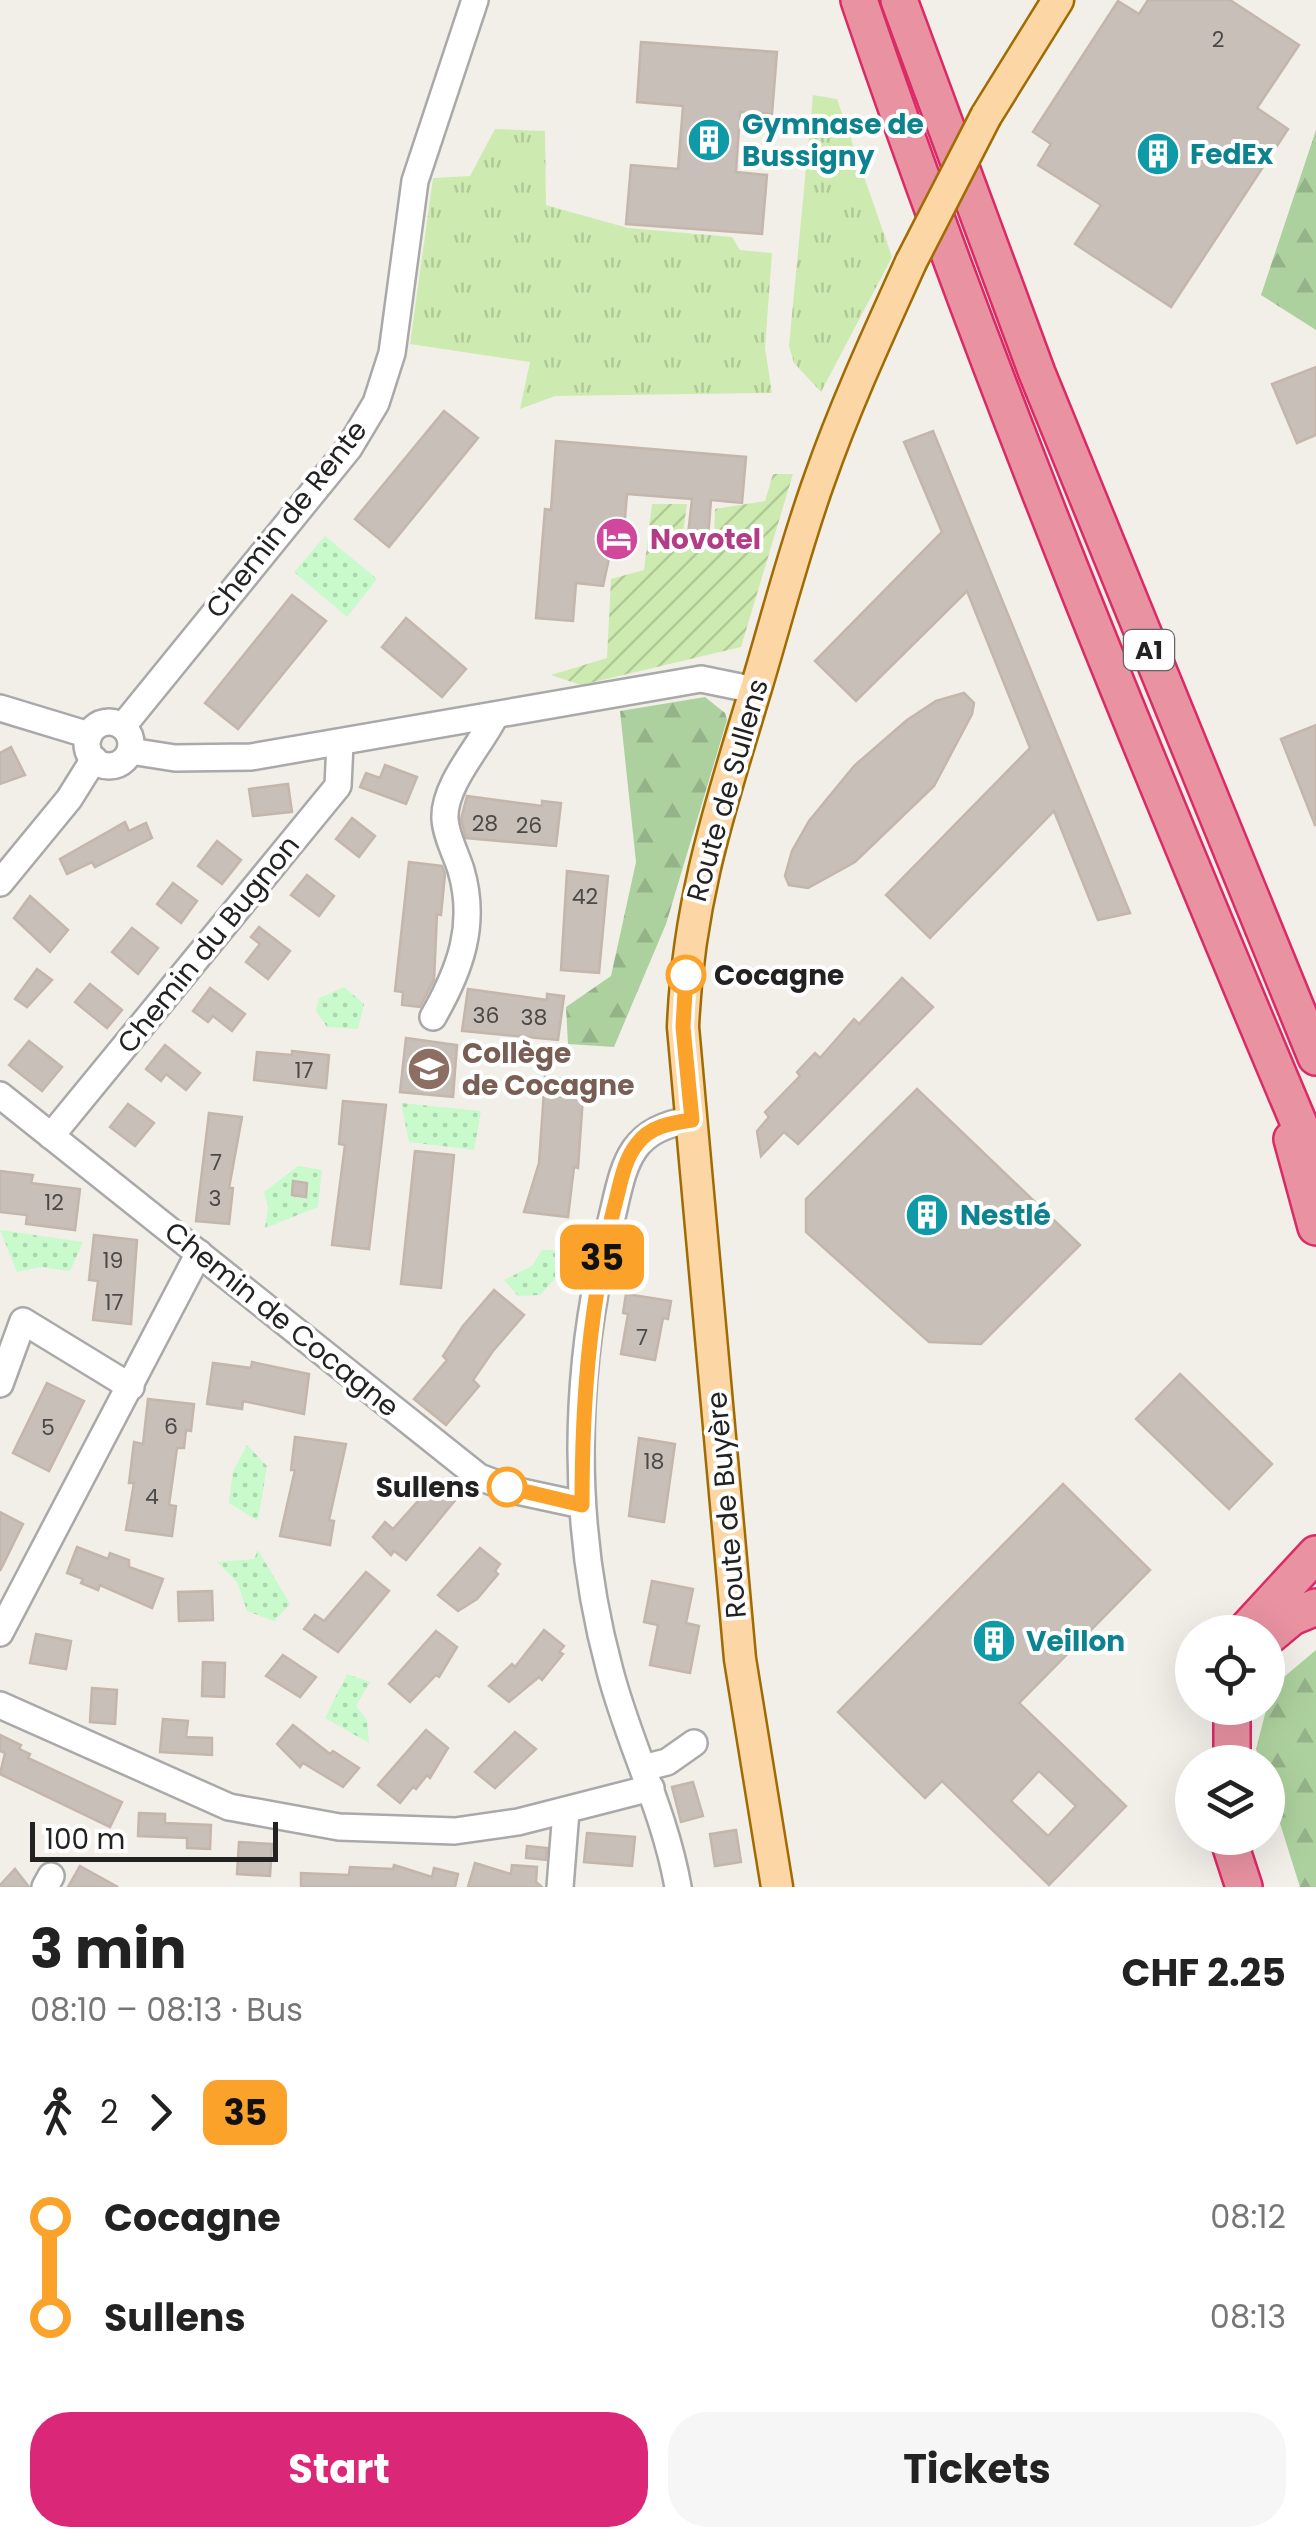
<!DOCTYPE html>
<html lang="en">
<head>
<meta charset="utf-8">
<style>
	:root { --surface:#fff; --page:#f6f6f6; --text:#222; --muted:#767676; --accent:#db2777 }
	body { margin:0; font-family:Poppins,sans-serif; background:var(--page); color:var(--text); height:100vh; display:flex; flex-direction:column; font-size:38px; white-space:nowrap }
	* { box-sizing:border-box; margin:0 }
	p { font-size:32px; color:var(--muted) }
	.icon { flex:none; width:55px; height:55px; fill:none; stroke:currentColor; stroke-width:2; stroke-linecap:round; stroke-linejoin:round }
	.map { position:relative; height:1887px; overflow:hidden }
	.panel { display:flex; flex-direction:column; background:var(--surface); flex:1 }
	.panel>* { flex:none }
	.badge { padding:0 20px; border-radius:15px; font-size:35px; line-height:65px }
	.controls { position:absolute; left:1175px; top:1615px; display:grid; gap:20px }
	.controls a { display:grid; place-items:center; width:110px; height:110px; border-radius:50%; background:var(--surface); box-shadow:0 10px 40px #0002; font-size:50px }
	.scale { position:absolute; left:30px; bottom:25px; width:248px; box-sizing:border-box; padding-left:10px; border:5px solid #222; border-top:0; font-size:28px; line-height:35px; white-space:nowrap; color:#222; -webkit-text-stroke:8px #fff; paint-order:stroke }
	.map>.badge { position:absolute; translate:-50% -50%; box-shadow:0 0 0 5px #fff }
	.legs { display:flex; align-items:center; gap:15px; height:110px; padding:0 30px; font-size:32px }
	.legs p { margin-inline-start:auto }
	.head { display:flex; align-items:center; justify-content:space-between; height:170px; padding:0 30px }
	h1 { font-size:55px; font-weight:700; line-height:75px }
	.button { display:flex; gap:20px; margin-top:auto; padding:20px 30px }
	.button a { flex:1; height:115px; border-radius:40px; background:var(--accent); color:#fff; font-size:40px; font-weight:700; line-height:115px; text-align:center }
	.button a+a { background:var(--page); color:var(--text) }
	ul { padding:0 30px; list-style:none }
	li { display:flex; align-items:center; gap:35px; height:100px; font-size:38px }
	li i { display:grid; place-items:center; width:15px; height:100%; margin:0 12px; background:currentColor }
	li i::after { content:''; width:25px; height:25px; margin:-12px; border:8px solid; border-radius:50%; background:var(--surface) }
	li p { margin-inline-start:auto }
	li:first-child i { background:linear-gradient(#0000 50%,currentColor 0) }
	li:last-child i { background:linear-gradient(currentColor 50%,#0000 0) }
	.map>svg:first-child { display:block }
</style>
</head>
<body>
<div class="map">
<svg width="1316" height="1887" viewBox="0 0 1316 1887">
	<defs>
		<pattern id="grass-tufts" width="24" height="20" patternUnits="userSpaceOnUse" patternTransform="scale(2.5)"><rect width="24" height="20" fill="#cdebb0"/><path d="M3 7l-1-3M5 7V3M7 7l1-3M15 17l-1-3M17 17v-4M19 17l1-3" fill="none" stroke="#b0c997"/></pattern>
		<pattern id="forest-firs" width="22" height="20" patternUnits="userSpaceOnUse" patternTransform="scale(2.5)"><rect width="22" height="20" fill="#add19e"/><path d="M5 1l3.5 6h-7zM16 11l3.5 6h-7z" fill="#95b388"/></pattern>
		<pattern id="park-dots" width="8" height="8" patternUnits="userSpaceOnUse" patternTransform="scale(2.5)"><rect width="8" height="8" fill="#c8facc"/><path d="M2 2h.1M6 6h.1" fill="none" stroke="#acd6af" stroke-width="1.8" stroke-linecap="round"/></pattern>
		<pattern id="garden-furrows" width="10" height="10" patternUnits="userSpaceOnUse" patternTransform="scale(2.5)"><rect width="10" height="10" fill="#cdebb0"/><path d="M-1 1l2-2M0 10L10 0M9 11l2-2" fill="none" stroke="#b0c997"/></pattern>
	</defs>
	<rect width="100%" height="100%" fill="#f2efe9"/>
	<!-- grass -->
	<g fill="url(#grass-tufts)">
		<polygon points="813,95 837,99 892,257 821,392 794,363 789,346"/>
		<polygon points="495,129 545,131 546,205 628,228 732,237 740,250 772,253 765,348 772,393 555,396 520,409 530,362 410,344 433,178 470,176"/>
	</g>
	<!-- forest -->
	<g fill="url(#forest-firs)">
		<polygon points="1316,130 1316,330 1261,295"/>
		<polygon points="705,697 725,713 727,720 666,924 614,1047 568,1044 566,1007 611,976 636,862 620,711"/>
		<polygon points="1316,1650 1316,1887 1300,1887 1268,1785 1268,1762 1260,1762 1256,1749 1272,1687"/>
	</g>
	<!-- park -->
	<g fill="url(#park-dots)">
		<polygon points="325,536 377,579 347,617 294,572"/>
		<polygon points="344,987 364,1004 358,1029 327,1027 316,1011 319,998"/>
		<polygon points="401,1103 481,1111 474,1150 409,1142"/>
		<polygon points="298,1166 322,1170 318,1207 265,1228 268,1207 264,1192"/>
		<polygon points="0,1230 83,1242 70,1271 40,1267 17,1272"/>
		<polygon points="542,1250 556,1250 554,1266 561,1272 540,1295 518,1296 504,1280 532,1266"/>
		<polygon points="247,1445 267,1466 258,1521 229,1503 233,1471"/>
		<polygon points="258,1550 290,1604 274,1621 247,1611 237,1582 217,1562 254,1559"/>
		<polygon points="347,1674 370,1682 356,1706 367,1720 369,1743 325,1718"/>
	</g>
	<!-- garden -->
	<polygon fill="url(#garden-furrows)" points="773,474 793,474 741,647 581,685 551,675 607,658 611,579 644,570 652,504 687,504 682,539 714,541 715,509 765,501"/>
	<!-- building -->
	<g fill="#c7bfb8" stroke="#c4b6ab" stroke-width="2.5" fill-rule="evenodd">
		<polygon points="1148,0 1230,0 1299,45 1257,108 1288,129 1171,307 1075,244 1101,205 1038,165 1051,144 1033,132 1118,1 1139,14"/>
		<polygon points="641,42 777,52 772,114 740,112 736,172 767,175 762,234 626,224 631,165 678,169 683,106 637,102"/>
		<polygon points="1316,367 1316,435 1297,443 1272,384"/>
		<polygon points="444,411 478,438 389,547 355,519"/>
		<polygon points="933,431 1130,913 1098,920 1054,811 930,938 886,895 1030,748 967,591 856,701 815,661 942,532 904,442"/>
		<polygon points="556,441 746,457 742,503 711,500 708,537 688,535 692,499 627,494 622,554 610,554 603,586 576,583 573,621 536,618 545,509 551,510"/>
		<polygon points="292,595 326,621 238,729 205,703"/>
		<polygon points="406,618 466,669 442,697 382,647"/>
		<polygon points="964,693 974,703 972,714 934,786 855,862 808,888 789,885 785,876 792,851 809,821 854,766 907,720 936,701"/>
		<polygon points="1316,725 1316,825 1315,825 1281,739"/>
		<polygon points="11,747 25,775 0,784 0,753"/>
		<polygon points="385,765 417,777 406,804 360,787 366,773 380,778"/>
		<polygon points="288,784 292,812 253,816 249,789"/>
		<polygon points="467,796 542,806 542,801 561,803 556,846 466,838 461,819"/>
		<polygon points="352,818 375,836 359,857 336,839"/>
		<polygon points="125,822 129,831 146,823 152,838 95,867 92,862 67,874 60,859"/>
		<polygon points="217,841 241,860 222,884 198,866"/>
		<polygon points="409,862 442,866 445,874 441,915 437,914 434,980 420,1007 402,1005 403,992 395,991"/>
		<polygon points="567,871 608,876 599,973 561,970"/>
		<polygon points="307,875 334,896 319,916 291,895"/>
		<polygon points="173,883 197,901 181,923 157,904"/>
		<polygon points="30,896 68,930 50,952 14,918"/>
		<polygon points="259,927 290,951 268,979 246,962 260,944 251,937"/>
		<polygon points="132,928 158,948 138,974 112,952"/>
		<polygon points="37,969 52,980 27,1007 15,999"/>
		<polygon points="902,978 933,1007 798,1144 784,1132 761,1156 757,1131 769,1117 765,1112 800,1076 797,1072 815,1053 820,1058 854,1019 859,1024"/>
		<polygon points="90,984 122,1010 107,1028 75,1002"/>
		<polygon points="210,988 245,1014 232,1031 213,1016 208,1022 193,1011"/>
		<polygon points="468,989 547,1000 547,994 564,996 558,1040 462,1031"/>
		<polygon points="406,1038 457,1045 453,1097 400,1092"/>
		<polygon points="29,1041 62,1067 42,1091 9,1065"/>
		<polygon points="165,1045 200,1073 186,1090 166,1074 161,1081 146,1069"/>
		<polygon points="292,1051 329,1055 326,1088 254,1080 257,1052 292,1055"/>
		<polygon points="545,1077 584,1082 578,1168 574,1167 568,1217 524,1212 539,1163"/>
		<polygon points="917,1089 1080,1245 981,1344 929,1342 806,1232 806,1199"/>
		<polygon points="343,1101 386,1105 369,1249 332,1245 345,1145 339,1144"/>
		<polygon points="128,1104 154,1123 135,1146 110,1127"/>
		<polygon points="209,1113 242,1117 229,1188 233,1188 229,1224 196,1221"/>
		<polygon points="415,1151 454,1155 441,1288 401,1284"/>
		<polygon points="0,1171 33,1175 31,1183 80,1189 75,1230 26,1224 27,1215 0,1212"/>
		<polygon points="293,1181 307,1183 306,1197 292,1195"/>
		<polygon points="94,1235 137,1240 131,1324 93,1320 98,1281 89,1280"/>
		<polygon points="494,1290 524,1315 493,1351 473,1380 479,1386 446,1425 414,1399 447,1360 443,1356 463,1326"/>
		<polygon points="626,1294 671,1301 668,1319 663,1318 655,1360 621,1354 628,1314 623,1313"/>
		<polygon points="252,1362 309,1374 304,1414 243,1401 242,1409 207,1404 213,1363 251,1368"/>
		<polygon points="1180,1374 1272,1464 1229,1509 1136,1419"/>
		<polygon points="47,1383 84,1401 49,1471 13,1453"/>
		<polygon points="148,1399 194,1404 191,1431 186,1430 184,1448 177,1448 169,1505 176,1506 172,1536 126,1530 134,1483 129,1483 134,1442 143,1444"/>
		<polygon points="295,1437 346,1444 329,1520 334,1521 330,1545 280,1536 295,1470 291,1470"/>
		<polygon points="639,1438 675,1444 664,1522 629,1516"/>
		<polygon points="436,1481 457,1498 406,1560 394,1551 391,1555 373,1537 385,1522 393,1529"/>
		<path d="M1063,1484L1150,1570L1019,1703L1126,1806L1049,1885L942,1781L925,1798L838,1712ZM1039,1771L1076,1806L1048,1836L1011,1801Z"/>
		<polygon points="0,1512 23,1524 0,1571"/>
		<polygon points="77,1547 108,1559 110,1553 129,1560 129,1567 163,1579 152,1608 100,1585 98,1590 81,1583 83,1579 67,1573"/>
		<polygon points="480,1548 500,1564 495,1571 498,1574 477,1599 458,1611 438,1595"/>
		<polygon points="366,1572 389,1591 338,1652 304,1629 315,1615 324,1621"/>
		<polygon points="652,1581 693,1589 686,1623 699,1626 690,1673 650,1665 658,1625 644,1622"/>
		<polygon points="212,1591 213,1620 179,1621 178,1592"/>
		<polygon points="544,1630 564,1646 559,1652 563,1654 542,1680 539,1677 509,1702 489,1686 512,1664 515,1667"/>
		<polygon points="436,1631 457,1647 439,1677 436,1675 410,1702 389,1684"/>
		<polygon points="36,1634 71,1641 66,1669 30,1663"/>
		<polygon points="283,1655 316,1677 300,1697 266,1676"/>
		<polygon points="203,1662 225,1663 224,1697 202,1696"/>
		<polygon points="92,1688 117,1690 115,1724 90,1722"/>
		<polygon points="163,1719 188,1721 186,1737 212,1738 212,1755 160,1752"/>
		<polygon points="293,1725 330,1754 333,1751 359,1768 343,1787 303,1763 300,1767 277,1744"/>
		<polygon points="426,1730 448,1748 430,1778 427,1775 416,1789 413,1787 400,1803 378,1785"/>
		<polygon points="515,1732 536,1749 495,1788 475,1772"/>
		<polygon points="0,1735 21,1745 19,1749 30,1754 28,1758 122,1802 110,1827 0,1774 5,1753 0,1751"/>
		<polygon points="693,1782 703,1816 681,1822 672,1787"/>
		<polygon points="139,1813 165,1814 165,1823 211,1825 210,1849 187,1848 187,1838 138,1836"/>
		<polygon points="736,1830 741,1862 715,1866 710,1834"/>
		<polygon points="587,1833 635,1837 632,1866 584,1862"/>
		<polygon points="239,1842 272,1844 270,1876 237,1874"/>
		<polygon points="527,1846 547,1848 546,1860 526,1858"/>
		<polygon points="475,1863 511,1874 512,1865 537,1867 536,1882 542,1887 468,1887"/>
		<polygon points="394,1865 432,1877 434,1868 458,1874 455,1887 301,1887 301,1873 349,1875 350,1867 393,1869"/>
		<polygon points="80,1866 118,1887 68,1887"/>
		<polygon points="15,1869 29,1887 0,1887 0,1885"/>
	</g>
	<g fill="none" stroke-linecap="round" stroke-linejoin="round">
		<!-- minor casing -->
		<g stroke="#a9a9a9" stroke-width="30">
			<g id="minor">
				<polyline points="0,708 89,735"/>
				<circle cx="109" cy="744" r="22"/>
				<polyline points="123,726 349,448 376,403 392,353 415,181 475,0"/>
				<polyline points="130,751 175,758 251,757 701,679 755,690"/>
				<polyline points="0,883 69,799 94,759"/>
				<path d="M433,1017C460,970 477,925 461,870C456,854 446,836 445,819C443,785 481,745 495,716"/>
				<polyline points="0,1095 479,1477 517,1491 582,1505"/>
				<polyline points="51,1136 338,786 340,744"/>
				<polyline points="0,1384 23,1321 131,1387"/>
				<polyline points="0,1633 199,1253"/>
				<polyline points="0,1705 229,1807 339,1827 455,1831 518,1822 651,1788"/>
				<polyline points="643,1768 667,1762 694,1743"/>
				<polyline points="45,1887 51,1876"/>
				<polyline points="560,1887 566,1811"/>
				<path d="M678,1887C665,1812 629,1744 610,1671C571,1528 572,1372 609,1229C624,1172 623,1129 691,1120"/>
			</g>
		</g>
		<!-- major casing -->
		<g stroke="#a06b00" stroke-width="35">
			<g id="major">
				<polyline points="986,116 1058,0"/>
				<path d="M777,1887L740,1659L683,1027C688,902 720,807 756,688C777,618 795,547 820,478C846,404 879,333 911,262"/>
			</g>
		</g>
		<!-- highway casing -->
		<g stroke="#dc2a67" stroke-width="40">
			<g id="highway">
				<path d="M859,0C993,394 1154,780 1316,1164"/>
				<polyline points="899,0 1037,373 1316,1057"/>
				<polyline points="1292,1139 1316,1227"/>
				<polyline points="1244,1632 1316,1554"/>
				<polyline points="1268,1637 1292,1617 1316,1607"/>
				<polyline points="1232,1708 1232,1762"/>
				<polyline points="1228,1838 1244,1887"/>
			</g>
		</g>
		<!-- minor -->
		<use href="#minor" stroke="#fff" stroke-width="25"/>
		<!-- major -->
		<use href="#major" stroke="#fcd6a4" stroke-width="30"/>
		<!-- highway -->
		<use href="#highway" stroke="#e892a2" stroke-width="35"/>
		<!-- major-bridge casing -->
		<g stroke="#a06b00" stroke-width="35" stroke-linecap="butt">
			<polyline id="major-bridge" points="911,262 986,116"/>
		</g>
		<!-- major-bridge -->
		<use href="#major-bridge" stroke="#fcd6a4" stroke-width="30"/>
	</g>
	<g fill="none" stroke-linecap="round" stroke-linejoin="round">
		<!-- line-1 casing -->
		<g stroke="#fff" stroke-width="22">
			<path id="line-1" d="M507,1487L582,1505C582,1404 589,1306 614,1208C620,1187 623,1161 637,1144C650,1126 671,1123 692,1120L683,1027L686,975"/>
		</g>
		<!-- line-1 -->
		<use href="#line-1" stroke="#faa22a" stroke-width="15"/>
	</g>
	<!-- icons -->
	<defs>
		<g id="building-disc" transform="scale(2.25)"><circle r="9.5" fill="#0f9aa8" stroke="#fff"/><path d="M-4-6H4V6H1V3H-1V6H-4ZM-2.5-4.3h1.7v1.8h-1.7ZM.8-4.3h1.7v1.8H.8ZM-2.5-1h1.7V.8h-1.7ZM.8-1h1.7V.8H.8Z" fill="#fff"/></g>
		<g id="hotel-disc" transform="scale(2.25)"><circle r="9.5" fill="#d1479c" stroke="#fff"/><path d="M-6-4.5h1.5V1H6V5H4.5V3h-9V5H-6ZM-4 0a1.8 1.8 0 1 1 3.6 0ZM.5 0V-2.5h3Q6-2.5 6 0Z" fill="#fff"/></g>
		<g id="school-disc" transform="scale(2.25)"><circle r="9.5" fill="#8d6e63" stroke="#fff"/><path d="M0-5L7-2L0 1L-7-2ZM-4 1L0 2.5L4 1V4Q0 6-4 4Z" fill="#fff"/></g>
	</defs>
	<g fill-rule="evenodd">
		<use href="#building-disc" x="709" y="140"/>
		<use href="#building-disc" x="1158" y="154"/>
		<use href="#hotel-disc" x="617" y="539"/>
		<use href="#school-disc" x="429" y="1069"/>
		<use href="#building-disc" x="927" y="1215"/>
		<use href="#building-disc" x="994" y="1641"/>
	</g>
	<!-- markers -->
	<g fill="#fff" stroke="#faa22a" stroke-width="5">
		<circle cx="686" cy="975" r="18"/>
		<circle cx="507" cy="1487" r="18"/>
	</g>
	<g text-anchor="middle" stroke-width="8" stroke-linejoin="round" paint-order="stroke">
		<!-- number labels -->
		<g font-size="22" fill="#4b4948">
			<text x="1218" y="47">2</text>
			<text x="485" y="831">28</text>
			<text x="529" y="833">26</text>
			<text x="585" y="904">42</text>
			<text x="486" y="1023">36</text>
			<text x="534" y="1025">38</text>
			<text x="304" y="1078">17</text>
			<text x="216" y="1170">7</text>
			<text x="215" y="1206">3</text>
			<text x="54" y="1210">12</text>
			<text x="113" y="1268">19</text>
			<text x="114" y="1310">17</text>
			<text x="642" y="1345">7</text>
			<text x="171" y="1434">6</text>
			<text x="48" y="1435">5</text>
			<text x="654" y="1469">18</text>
			<text x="152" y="1504">4</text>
		</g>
		<!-- shield labels -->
		<rect fill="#fff" stroke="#646464" stroke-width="2.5" x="1124" y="630" width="50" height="40" rx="8"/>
		<g font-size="25" font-weight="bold" fill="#222">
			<text x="1149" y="659">A1</text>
		</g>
		<!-- culture labels -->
		<g font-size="28" font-weight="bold" fill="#0d838f" stroke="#fff" text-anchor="start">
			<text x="742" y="134">Gymnase de<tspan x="742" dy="32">Bussigny</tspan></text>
			<text x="1190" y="164">FedEx</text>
			<text x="960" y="1225">Nestlé</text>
			<text x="1026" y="1651">Veillon</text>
		</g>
		<!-- street labels -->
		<g font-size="28" fill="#222" stroke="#fff">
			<text transform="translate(286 519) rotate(-52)" y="10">Chemin de Rente</text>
			<text transform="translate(727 790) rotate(-74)" y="10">Route de Sullens</text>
			<text transform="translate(208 944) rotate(-51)" y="10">Chemin du Bugnon</text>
			<text transform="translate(282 1319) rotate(39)" y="10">Chemin de Cocagne</text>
			<text transform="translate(726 1505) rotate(-95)" y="10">Route de Buyère</text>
		</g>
		<!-- hotel labels -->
		<g font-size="28" font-weight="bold" fill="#b23c85" stroke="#fff" text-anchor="start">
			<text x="650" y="549">Novotel</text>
		</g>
		<!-- stop labels -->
		<g font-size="28" font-weight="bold" fill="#222" stroke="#fff" text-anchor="start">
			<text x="714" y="985">Cocagne</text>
			<text x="480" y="1497" text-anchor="end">Sullens</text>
		</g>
		<!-- education labels -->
		<g font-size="28" font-weight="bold" fill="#785e54" stroke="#fff" text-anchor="start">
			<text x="462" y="1063">Collège<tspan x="462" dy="32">de Cocagne</tspan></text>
		</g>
	</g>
</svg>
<div class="controls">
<a><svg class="icon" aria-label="locate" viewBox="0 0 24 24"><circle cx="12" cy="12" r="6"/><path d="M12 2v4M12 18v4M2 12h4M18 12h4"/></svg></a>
<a><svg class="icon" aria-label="layers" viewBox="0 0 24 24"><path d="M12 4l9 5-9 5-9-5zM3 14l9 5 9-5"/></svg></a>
</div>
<div class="scale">100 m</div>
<b class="badge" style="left:602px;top:1257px;background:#faa22a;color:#111">35</b>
</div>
<section class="panel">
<div class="head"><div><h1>3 min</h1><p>08:10 – 08:13 · Bus</p></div><b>CHF 2.25</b></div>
<div class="legs"><svg class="icon" aria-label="walk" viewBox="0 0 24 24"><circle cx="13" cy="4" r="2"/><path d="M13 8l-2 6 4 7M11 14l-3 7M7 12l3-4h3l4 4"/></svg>2<svg class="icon" aria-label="forward" viewBox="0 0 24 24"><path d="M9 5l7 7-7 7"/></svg><b class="badge" style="background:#faa22a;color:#111">35</b></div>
<ul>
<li><i style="color:#faa22a"></i><b>Cocagne</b><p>08:12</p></li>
<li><i style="color:#faa22a"></i><b>Sullens</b><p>08:13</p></li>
</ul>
<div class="button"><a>Start</a><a>Tickets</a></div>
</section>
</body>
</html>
